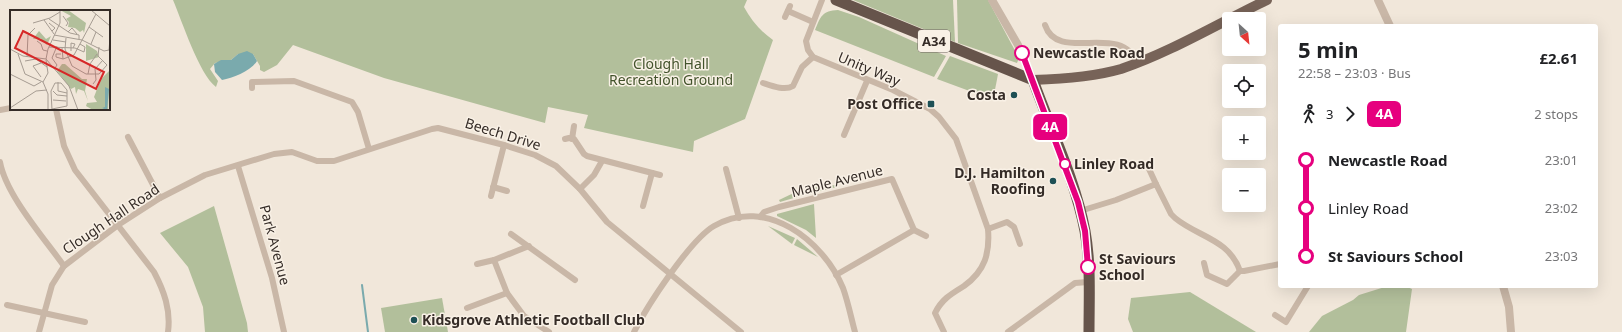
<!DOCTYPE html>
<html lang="en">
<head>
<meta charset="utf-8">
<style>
	:root { --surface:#fff; --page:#f6f6f6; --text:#202124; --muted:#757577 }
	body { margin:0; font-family:"Noto Sans",sans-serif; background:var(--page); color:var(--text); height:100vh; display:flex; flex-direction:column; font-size:15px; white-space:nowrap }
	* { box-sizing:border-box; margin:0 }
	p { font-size:13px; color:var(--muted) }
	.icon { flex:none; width:22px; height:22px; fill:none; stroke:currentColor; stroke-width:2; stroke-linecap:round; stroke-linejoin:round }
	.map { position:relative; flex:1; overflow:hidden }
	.sheet { position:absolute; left:1278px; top:24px; width:320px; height:264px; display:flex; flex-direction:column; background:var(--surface); border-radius:4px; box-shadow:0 4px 16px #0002 }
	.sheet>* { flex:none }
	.badge { padding:0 8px; border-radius:6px; font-size:14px; line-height:26px }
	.needle { width:26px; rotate:153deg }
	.buttons { position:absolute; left:1222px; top:12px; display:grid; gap:8px }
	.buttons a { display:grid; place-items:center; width:44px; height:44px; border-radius:4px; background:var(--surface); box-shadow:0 4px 16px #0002; font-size:20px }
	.map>.badge { position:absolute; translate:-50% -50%; box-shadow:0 0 0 2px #fff }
	.legs { display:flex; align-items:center; gap:6px; height:44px; padding:0 20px; font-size:13px }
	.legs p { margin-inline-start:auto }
	.headline { display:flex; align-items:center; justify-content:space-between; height:68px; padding:0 20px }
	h1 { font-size:22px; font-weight:700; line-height:30px }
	ul { padding:0 20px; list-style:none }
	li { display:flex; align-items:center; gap:14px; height:48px; font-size:15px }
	li i { display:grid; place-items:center; width:6px; height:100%; margin:0 5px; background:currentColor }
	li i::after { content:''; width:10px; height:10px; margin:-5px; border:3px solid; border-radius:50%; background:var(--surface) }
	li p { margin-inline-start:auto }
	li:first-child i { background:linear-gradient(#0000 50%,currentColor 0) }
	li:last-child i { background:linear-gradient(currentColor 50%,#0000 0) }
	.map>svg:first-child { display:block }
</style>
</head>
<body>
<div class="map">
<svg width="1622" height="332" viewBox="0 0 1622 332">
	<rect width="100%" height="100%" fill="#f1e7da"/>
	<!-- green -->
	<g fill="#b2bf9b">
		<path d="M173,0H747L744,7C751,20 760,31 773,40L745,119L694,141L693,152L584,128L588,115L548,107L545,123L384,78L293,45L277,65L264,72L260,70V66L253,54H238L231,60L215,63L210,69L218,81L216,87C199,74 182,21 173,0Z"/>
		<polygon points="853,0 953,0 955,42"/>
		<polygon points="957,0 988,0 1019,58 1017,63 958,43"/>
		<path d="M838,10L859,17L946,56L934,77L815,30C821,16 822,11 838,10Z"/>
		<polygon points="950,56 998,74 994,95 983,96 937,79"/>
		<polygon points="836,185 837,187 808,194 806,188"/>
		<polygon points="802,189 804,195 780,202 779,200"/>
		<polygon points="814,204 816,238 806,230 777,216 777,214"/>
		<polygon points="214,206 247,323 248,332 205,332 203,307 188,267 160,233"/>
		<polygon points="768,226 795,238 792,244"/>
		<polygon points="797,239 818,257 794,245"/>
		<polygon points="1388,286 1405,286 1412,289 1406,332 1309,332 1322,316 1353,300 1359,295"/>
		<polygon points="1190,292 1256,332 1133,332 1128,319 1131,298"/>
		<polygon points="442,298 448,332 385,332 381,308"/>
	</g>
	<!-- water -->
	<path fill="#7aaaad" d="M247,51L253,54L257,61C251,71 233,78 222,80L215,72L214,64L221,60H231L238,54Z"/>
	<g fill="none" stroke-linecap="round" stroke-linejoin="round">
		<!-- stream -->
		<polyline stroke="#7aaaad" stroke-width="2" points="362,285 368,332"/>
		<!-- minor -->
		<g stroke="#c9b7a7" stroke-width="6">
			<path d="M822,0L806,41L808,50L813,57L893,90L930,109L939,117L956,139L988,229C990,253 985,271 964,286C951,294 942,299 935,313L944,332"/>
			<polyline points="788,11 813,22"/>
			<polyline points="785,17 790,6"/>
			<path d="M1045,25C1058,64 1121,21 1137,63"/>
			<path d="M763,83C772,86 785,91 793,86L802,67L813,57"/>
			<polyline points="252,88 252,82 294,81 352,102 358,112 369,149"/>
			<path d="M56,109L64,146L75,170L154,272C164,291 171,310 168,332"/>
			<polyline points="0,110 11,108"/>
			<polyline points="844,135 867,81"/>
			<polyline points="128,137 160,198"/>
			<polyline points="565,139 569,138 574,139 584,154 587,156 660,175"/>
			<polyline points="572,139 574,126"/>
			<path d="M0,162C6,195 44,238 64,266"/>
			<polyline points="238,166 272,278 284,332"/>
			<polyline points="726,169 739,218"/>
			<polyline points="1149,169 1156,184"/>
			<polyline points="493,187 507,191"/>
			<polyline points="580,189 594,175 602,161"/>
			<polyline points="491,196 504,145"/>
			<polyline points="643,206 652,173"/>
			<path d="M1080,211L1116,200L1156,184L1171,214L1175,218C1198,237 1229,239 1240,271H1244L1280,264"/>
			<polyline points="760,217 764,212 779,207 892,179 914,230 836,275"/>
			<polyline points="988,229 1007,222 1014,227 1020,244"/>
			<polyline points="914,230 926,236"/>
			<polyline points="511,234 575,280"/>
			<polyline points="494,260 507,293 524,316 549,332"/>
			<polyline points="1204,263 1207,275 1227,284 1240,271"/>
			<polyline points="477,264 494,260 529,246"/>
			<polyline points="7,305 85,322"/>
			<polyline points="467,308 507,293"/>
			<polyline points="1275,315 1286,322 1308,286"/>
			<polyline points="39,332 52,285 64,266 118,225 160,198 205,175 274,154 292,152 317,161 334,161 432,129 438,128 504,145 535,155 556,166 580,189 607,222 741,332"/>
			<path d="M634,332C647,306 690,240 714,226C766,196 823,240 843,288C848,302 851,317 855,332"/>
			<polyline points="1008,332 1075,283 1088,282"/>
		</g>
		<!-- tertiary -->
		<g stroke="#c9b7a7" stroke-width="8">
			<polyline points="992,0 1018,45 1033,80"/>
			<polyline points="1378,0 1390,26"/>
			<polyline points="1503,286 1509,307 1511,332"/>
		</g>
		<!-- primary -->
		<path stroke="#776358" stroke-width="10" d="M1033,80C1062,79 1093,77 1121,69C1171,52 1219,23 1267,0"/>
		<!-- trunk -->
		<path stroke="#66544b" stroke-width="11" d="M836,0L1033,80C1051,130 1075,179 1085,231C1091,264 1089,299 1089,332"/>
	</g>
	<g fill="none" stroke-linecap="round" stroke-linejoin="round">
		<!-- line-1 casing -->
		<g stroke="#fff" stroke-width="9">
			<polyline id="line-1" points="1022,53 1078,202 1085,231 1088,267"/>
		</g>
		<!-- line-1 -->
		<use href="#line-1" stroke="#e6007e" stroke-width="6"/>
	</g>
	<!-- markers -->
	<g fill="#fff" stroke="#e6007e" stroke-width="2">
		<circle cx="1022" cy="53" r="7"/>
		<circle cx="1065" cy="164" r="5"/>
		<circle cx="1088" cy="267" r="7"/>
	</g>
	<g fill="#1e5055" stroke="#f9f1e6" stroke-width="1.5">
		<circle cx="1014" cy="95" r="4"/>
		<rect x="927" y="100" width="8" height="8" rx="2"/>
		<circle cx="1053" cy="181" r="4"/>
		<circle cx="414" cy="320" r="4"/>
	</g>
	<g text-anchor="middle" stroke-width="3" stroke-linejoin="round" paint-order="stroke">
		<!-- shield labels -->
		<rect fill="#f9f1e6" stroke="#706760" stroke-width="1" x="918" y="30" width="32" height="22" rx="3"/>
		<g font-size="13" font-weight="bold" fill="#352c27">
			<text x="934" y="46">A34</text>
		</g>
		<!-- stop labels -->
		<g font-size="14" font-weight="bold" fill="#352c27" stroke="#f9f1e6" text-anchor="start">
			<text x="1033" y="58">Newcastle Road</text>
			<text x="1074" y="169">Linley Road</text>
			<text x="1099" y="264">St Saviours<tspan x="1099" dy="16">School</tspan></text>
		</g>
		<!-- park labels -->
		<g font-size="14" fill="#43532c" stroke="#f9f1e6">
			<text x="671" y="69">Clough Hall<tspan x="671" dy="16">Recreation Ground</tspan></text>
		</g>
		<!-- street labels -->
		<g font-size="14" fill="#352c27" stroke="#f9f1e6">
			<text transform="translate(869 69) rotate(23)" y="5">Unity Way</text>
			<text transform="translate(503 134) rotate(17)" y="5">Beech Drive</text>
			<text transform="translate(837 181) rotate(-14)" y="5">Maple Avenue</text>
			<text transform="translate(111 219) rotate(-34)" y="5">Clough Hall Road</text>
			<text transform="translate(275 245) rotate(75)" y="5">Park Avenue</text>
		</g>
		<!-- poi labels -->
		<g font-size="14" font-weight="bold" fill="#352c27" stroke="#f9f1e6" text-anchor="end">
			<text x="1006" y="100">Costa</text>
			<text x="923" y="109">Post Office</text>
			<text x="1045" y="178">D.J. Hamilton<tspan x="1045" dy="16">Roofing</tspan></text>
			<text x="422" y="325" text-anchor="start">Kidsgrove Athletic Football Club</text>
		</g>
	</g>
	<!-- overview -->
	<g transform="translate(10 10)">
		<rect width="100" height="100" fill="#f1e7da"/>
		<path d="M50,0H58L76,13L74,23L73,20L70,22L65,18L58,17L59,12L56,9L61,6ZM29,21L36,29L41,26L37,35L30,28L23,29ZM76,34L87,41L89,47L76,51ZM52,54H55L72,69H77L75,81L78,91L74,81L68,79L66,84L65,77L61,79L47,61ZM100,60L98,100H83L76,96L77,93L87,92L84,87L91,69Z" fill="#b2bf9b"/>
		<path d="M95,77L99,79L97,100L92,98L95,97Z" fill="#7aaaad"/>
		<path fill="none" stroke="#a69c92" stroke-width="1" d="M50,0V13L38,39L36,49L59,76L68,100M81,0L100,16M53,6L58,13L56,16M39,9L60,23L69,25V29M34,10L44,24M23,13L40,8L50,2M39,13L45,18L42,21M79,17L93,27M58,22L62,18L67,24M44,25L72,30L94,41L99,40L100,28M56,28L55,39L62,56L76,64H89L97,55L88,46L89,37M43,30L56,32M27,31L31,34L33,40L37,41M81,34L86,22M39,37L65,38L74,42L75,37L70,34M52,38L53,49L64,45L86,4M0,39L13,46L36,49M61,41V33L65,34L63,38M8,44L15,64L33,72M51,44H46V47L53,49M17,47L18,25L25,18M15,51L26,49L37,57M31,53L23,56L31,67M45,58L47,55L42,48L47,36M0,64L24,76L31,72M78,64L80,54L87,44M33,72L38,84V100M33,72L38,63L36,50M48,72V81L57,83M83,74L86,70L85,59L93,50M41,81L45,73H51L57,80V96M41,81L42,100M43,81L47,85L57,86M43,90L56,91M0,98L26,81L37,80M42,99L57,96"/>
		<path fill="#d62828" fill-opacity="0.15" stroke="#d62828" stroke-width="2" d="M13,21L94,62L86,79L5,38Z"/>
		<rect width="100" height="100" fill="none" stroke="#352c27" stroke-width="2"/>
	</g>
</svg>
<div class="buttons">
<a><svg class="needle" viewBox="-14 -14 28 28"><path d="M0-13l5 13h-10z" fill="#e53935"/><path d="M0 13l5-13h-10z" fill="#757577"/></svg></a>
<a><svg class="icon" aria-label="locate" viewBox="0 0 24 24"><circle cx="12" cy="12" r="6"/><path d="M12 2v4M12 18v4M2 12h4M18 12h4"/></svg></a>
<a>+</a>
<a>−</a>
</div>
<b class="badge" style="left:1050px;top:127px;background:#e6007e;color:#fff">4A</b>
<section class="sheet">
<div class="headline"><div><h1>5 min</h1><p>22:58 – 23:03 · Bus</p></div><b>£2.61</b></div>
<div class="legs"><svg class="icon" aria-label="walk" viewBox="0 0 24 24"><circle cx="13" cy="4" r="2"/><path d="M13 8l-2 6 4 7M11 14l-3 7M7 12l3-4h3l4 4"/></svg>3<svg class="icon" aria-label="forward" viewBox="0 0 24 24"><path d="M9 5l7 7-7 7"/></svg><b class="badge" style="background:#e6007e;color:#fff">4A</b><p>2 stops</p></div>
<ul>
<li><i style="color:#e6007e"></i><b>Newcastle Road</b><p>23:01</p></li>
<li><i style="color:#e6007e"></i><span>Linley Road</span><p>23:02</p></li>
<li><i style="color:#e6007e"></i><b>St Saviours School</b><p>23:03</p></li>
</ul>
</section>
</div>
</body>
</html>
